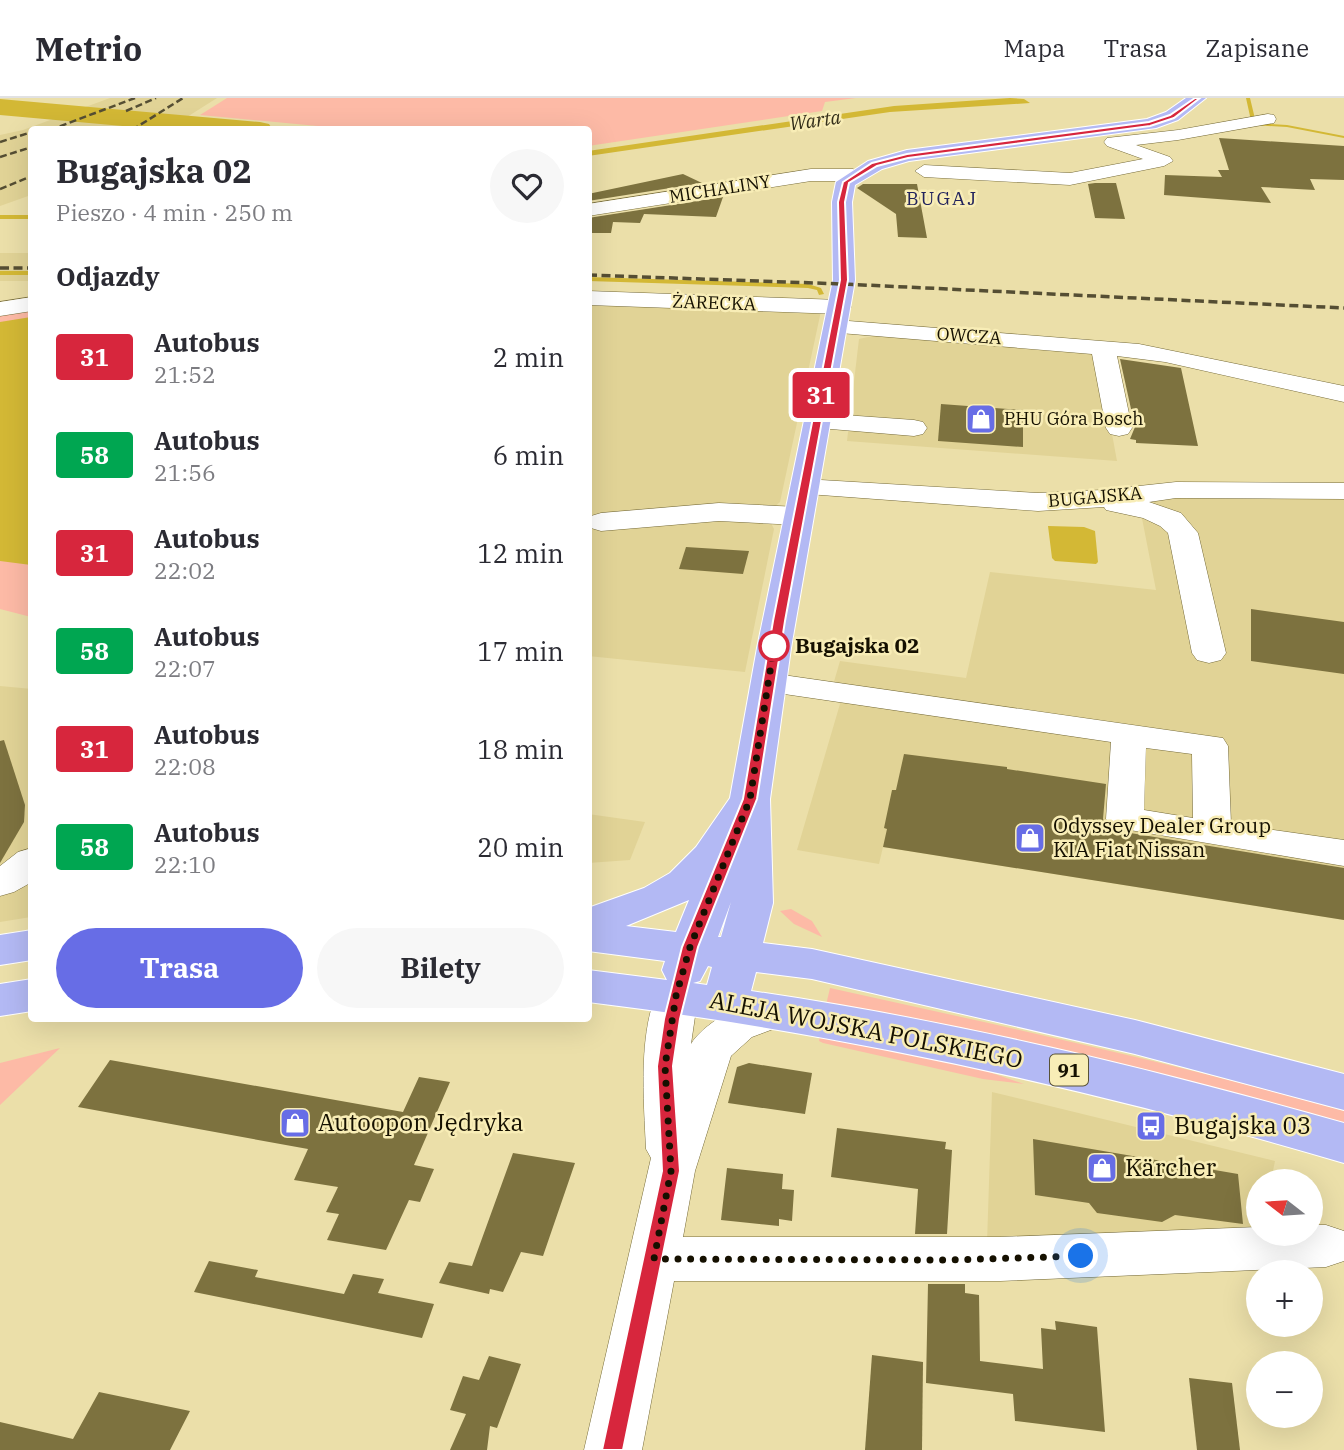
<!DOCTYPE html>
<html lang="pl">
<head>
<meta charset="utf-8">
<style>
	:root { --surface:#fff; --page:#f7f7f7; --text:#2b2b33; --muted:#7c7c81; --line:#e1e1e2; --accent:#676de6 }
	body { margin:0; font-family:"IBM Plex Serif",serif; background:var(--page); color:var(--text); height:100vh; display:flex; flex-direction:column; font-size:26px; white-space:nowrap }
	* { box-sizing:border-box; margin:0 }
	p { font-size:23px; color:var(--muted) }
	.icon { flex:none; width:38px; height:38px; fill:none; stroke:currentColor; stroke-width:2; stroke-linecap:round; stroke-linejoin:round }
	.map { position:relative; flex:1; overflow:hidden }
	.sheet { position:absolute; left:28px; top:28px; width:564px; height:896px; display:flex; flex-direction:column; background:var(--surface); border-radius:7px; box-shadow:0 7px 28px #0002 }
	.sheet>* { flex:none }
	.badge { padding:0 14px; border-radius:5px; font-size:24px; line-height:46px }
	.needle { width:46px; rotate:287deg }
	.tools { position:absolute; left:1246px; top:1071px; display:grid; gap:14px }
	.tools a { display:grid; place-items:center; width:77px; height:77px; border-radius:50%; background:var(--surface); box-shadow:0 7px 28px #0002; font-size:35px }
	.you { position:absolute; width:35px; height:35px; margin:-18px; border:5px solid #fff; border-radius:50%; background:#1a73e8; box-shadow:0 0 0 10px #1a73e833 }
	.map>.badge { position:absolute; translate:-50% -50%; box-shadow:0 0 0 4px #fff }
	h2 { padding:0 28px; font-size:26px; line-height:63px }
	.round { display:grid; place-items:center; flex:none; width:74px; height:74px; border-radius:37px; background:var(--page) }
	.head { display:flex; align-items:center; justify-content:space-between; height:119px; padding:0 28px }
	h1 { font-size:33px; font-weight:700; line-height:52px }
	.primary-button { display:flex; gap:14px; margin-top:auto; padding:14px 28px }
	.primary-button a { flex:1; height:80px; border-radius:42px; background:var(--accent); color:#fff; font-size:28px; font-weight:700; line-height:80px; text-align:center }
	.primary-button a+a { background:var(--page); color:var(--text) }
	ul { padding:0; list-style:none }
	li { display:flex; align-items:center; gap:21px; height:98px; padding:0 28px }
	li div { flex:1 }
	li b { display:block; font-size:26px }
	li em { font-style:normal }
	li .badge { min-width:77px; font-weight:700; text-align:center }
	header { display:flex; align-items:center; gap:42px; box-sizing:border-box; height:98px; padding:0 35px; background:var(--surface); border-bottom:2px solid var(--line) }
	header strong { font-size:33px }
	nav { display:flex; gap:38px; margin-inline-start:auto; font-size:24px }
	.map>svg:first-child { display:block }
</style>
</head>
<body>
<header>
<strong>Metrio</strong>
<nav><a>Mapa</a><a>Trasa</a><a>Zapisane</a></nav>
</header>
<div class="map">
<svg width="1344" height="1352" viewBox="0 0 1344 1352">
	<rect width="100%" height="100%" fill="#ebdfa9"/>
	<!-- built -->
	<g fill="#e1d396">
		<polygon points="110,0 217,0 168,31 32,32 31,97 0,108 0,37 23,32"/>
		<rect x="0" y="155" width="31" height="28"/>
		<polygon points="588,205 821,213 780,404 773,410 770,423 774,431 745,574 588,558"/>
		<polygon points="886,235 1097,255 1117,363 847,343 859,241"/>
		<polygon points="1154,399 1344,401 1344,822 883,749 879,766 797,752 845,589 833,587 840,563 966,580 990,474 1156,492 1139,405"/>
		<polygon points="0,588 32,591 31,819 0,824"/>
		<polygon points="588,716 645,724 630,762 588,765"/>
		<polygon points="992,994 1275,1063 1271,1083 1258,1083 1258,1118 1250,1137 987,1145"/>
	</g>
	<!-- green -->
	<g fill="#fdbaa6">
		<polygon points="227,0 856,0 825,4 822,13 588,48 588,32 360,32 200,17"/>
		<polygon points="31,208 31,519 0,511 0,212"/>
		<polygon points="791,811 812,823 822,839 794,826 780,813"/>
		<path d="M830,890C1002,928 1174,965 1344,1013V1030L826,907Z"/>
		<polygon points="820,937 963,965 1024,986 983,981 823,945 819,943"/>
		<polygon points="60,950 0,1007 0,965"/>
	</g>
	<!-- water -->
	<g fill="#d3b835">
		<polygon points="1010,0 1024,1 1030,5 890,14 588,58 588,53 894,8"/>
		<polygon points="166,21 286,31 220,32 157,26"/>
		<polygon points="31,219 32,219 31,467 0,463 0,224"/>
		<polygon points="1048,428 1084,429 1095,433 1098,464 1096,466 1055,463 1052,460"/>
	</g>
	<g fill="none" stroke-linecap="round" stroke-linejoin="round">
		<!-- stream -->
		<g fill="#d3b835" fill-rule="evenodd">
			<polygon points="1246,0 1250,0 1256,25 1287,27 1344,38 1344,40 1287,29 1252,27"/>
			<rect x="0" y="117" width="32" height="4"/>
			<rect x="0" y="173" width="32" height="4"/>
			<polygon points="588,179 808,186 821,190 824,196 819,197 817,192 808,190 588,183"/>
		</g>
		<!-- river -->
		<polygon fill="#d3b835" fill-rule="evenodd" points="0,1 260,24 269,26 273,32 167,32 0,17"/>
	</g>
	<!-- building -->
	<g fill="#7d723f">
		<polygon points="1219,40 1344,48 1344,82 1310,81 1315,92 1261,89 1271,105 1164,97 1165,77 1222,79 1218,72 1229,72"/>
		<polygon points="683,76 702,85 588,103 588,96"/>
		<polygon points="1095,85 1116,85 1125,121 1095,120 1088,86"/>
		<polygon points="863,86 917,86 927,140 898,139 896,116 857,90"/>
		<polygon points="723,99 716,119 644,116 640,125 613,124 611,135 588,135 588,120"/>
		<polygon points="1120,261 1181,270 1198,348 1136,345 1136,342 1130,341 1135,329"/>
		<polygon points="941,306 1023,312 1023,349 938,343"/>
		<polygon points="686,449 749,453 743,476 679,471"/>
		<polygon points="1251,511 1344,524 1344,576 1251,563"/>
		<polygon points="4,642 25,707 24,724 0,765 0,643"/>
		<polygon points="904,656 1007,669 1007,671 1106,686 1103,721 1107,729 1112,732 1344,770 1344,822 883,749 887,731 884,730 892,692 896,692"/>
		<polygon points="110,962 403,1014 419,979 450,984 414,1067 434,1071 420,1104 409,1102 386,1152 327,1142 339,1116 326,1114 338,1089 294,1082 308,1051 78,1009"/>
		<polygon points="749,965 812,975 805,1016 728,1005 737,969"/>
		<polygon points="837,1030 946,1044 945,1051 952,1052 947,1136 915,1136 918,1091 831,1079"/>
		<polygon points="1033,1041 1238,1076 1243,1126 1175,1117 1162,1124 1097,1115 1089,1105 1035,1097"/>
		<polygon points="513,1055 575,1065 543,1158 521,1154 503,1194 490,1191 489,1196 439,1185 449,1164 472,1168"/>
		<polygon points="727,1070 783,1076 782,1091 794,1092 792,1123 779,1121 779,1128 721,1122"/>
		<polygon points="209,1163 258,1172 255,1179 344,1196 353,1176 384,1181 378,1195 434,1206 422,1240 194,1194"/>
		<polygon points="928,1186 965,1186 965,1195 979,1197 980,1263 1043,1271 1041,1230 1056,1232 1055,1223 1097,1229 1105,1334 1015,1323 1013,1296 926,1285"/>
		<polygon points="872,1257 923,1264 922,1352 865,1352"/>
		<polygon points="489,1258 521,1266 497,1330 490,1328 487,1352 450,1352 466,1316 450,1312 463,1278 479,1282"/>
		<polygon points="1189,1280 1232,1285 1240,1352 1197,1352"/>
		<polygon points="99,1294 190,1313 170,1352 0,1352 0,1324 73,1341"/>
	</g>
	<g fill="none" stroke-linecap="round" stroke-linejoin="round">
		<!-- minor casing -->
		<g stroke="#766b39" stroke-width="1">
			<g id="minor">
				<polygon points="1268,16 1274,17 1276,21 1274,25 1178,42 1136,47 1170,59 1173,63 1164,68 1070,87 924,79 915,73 924,67 1070,75 1143,61 1107,48 1104,44 1107,40 1178,32"/>
				<polygon points="811,71 853,71 862,77 853,83 811,83 588,118 588,106"/>
				<polygon points="588,193 840,202 848,204 851,209 848,214 840,216 588,207"/>
				<polygon points="32,199 32,213 0,218 0,204"/>
				<polygon points="836,222 1139,246 1344,288 1344,304 1165,264 1117,258 1132,330 1128,336 1119,338 1110,336 1106,330 1092,256 828,234 824,229 828,224"/>
				<polygon points="816,315 914,322 923,324 927,330 923,336 914,338 807,329 803,323 807,317"/>
				<polygon points="804,381 1038,395 1102,392 1176,384 1344,385 1344,401 1176,400 1149,404 1181,415 1198,435 1226,555 1221,562 1209,565 1197,562 1192,555 1168,435 1160,428 1143,420 1106,412 1104,409 1038,413 794,395 790,389 794,383"/>
				<polygon points="719,405 798,409 808,412 812,418 808,424 798,427 719,423 601,433 591,430 588,426 591,418 601,415"/>
				<path d="M769,575L1223,640L1228,648L1231,726L1344,742V768L1112,729L1106,721L1111,644L757,592L752,585L757,578ZM1146,650L1192,656L1193,720L1144,712Z"/>
				<polygon points="32,750 32,784 14,794 0,798 0,768 18,754"/>
				<path d="M676,883L691,887L698,898L691,946C703,925 751,898 776,897C780,897 787,900 792,902L798,913L792,924L752,939L731,958L695,1073L683,1139H1000L1258,1129V1136H1311V1127H1326L1344,1133V1163L1326,1169L1000,1183H674L642,1352H584L651,1060L646,1051C644,1005 637,928 661,887Z"/>
			</g>
		</g>
		<!-- major casing -->
		<g stroke="#fff" stroke-width="2">
			<g id="major">
				<path d="M1186,0H1206L1178,22L1156,30L909,63L882,71L855,87L852,104L855,182L791,550L770,701L773,805L763,845L812,851L1135,922L1344,976V1012L1135,956L812,881L756,874L751,893C952,922 1149,970 1344,1025V1065C1094,991 847,936 588,904V872L667,882L662,872L665,863L588,853V810L644,790L670,775L696,749L730,700L757,550L833,182L832,104L836,84L868,63L907,52L1147,21L1166,14ZM689,802L676,834L626,828ZM731,804L721,839H718ZM708,868L712,869L707,887L693,885L700,883Z"/>
				<polygon points="32,832 32,862 0,867 0,837"/>
				<polygon points="32,881 32,913 0,918 0,886"/>
			</g>
		</g>
		<!-- minor -->
		<use href="#minor" fill="#fff" fill-rule="evenodd"/>
		<!-- major -->
		<use href="#major" fill="#b3b9f4" fill-rule="evenodd"/>
		<!-- rail-far1 -->
		<g stroke="#554e33" stroke-width="2.5" stroke-dasharray="7 3.5" stroke-linecap="butt">
			<polyline points="126,13 156,0"/>
			<polyline points="50,32 135,0"/>
			<polyline points="132,32 183,0"/>
			<polyline points="0,44 32,34"/>
			<polyline points="0,59 32,49"/>
			<polyline points="0,91 32,78"/>
		</g>
		<!-- rail -->
		<g stroke="#554e33" stroke-width="3.5" stroke-dasharray="9 4.5" stroke-linecap="butt">
			<polyline points="0,170 32,170"/>
			<polyline points="588,177 843,186 1344,210"/>
		</g>
	</g>
	<!-- line -->
	<polygon fill="#d7263d" stroke="#fff" stroke-width="2" points="1195,0 1200,0 1174,20 1150,28 908,60 877,68 849,85 845,104 848,182 785,523 757,701 698,849 680,921 673,968 680,1073 623,1352 602,1352 662,1073 657,968 664,921 682,849 743,701 773,523 840,182 838,104 843,84 872,65 907,56 1149,24 1170,17"/>
	<g fill="none" stroke-linecap="round" stroke-linejoin="round">
		<!-- walk -->
		<polyline stroke="#151000" stroke-width="7" stroke-dasharray="0 12.6" points="774,548 750,701 690,849 676,898 665,968 671,1073 654,1161 948,1162 1081,1158"/>
	</g>
	<!-- icons -->
	<defs>
		<g id="shop-square" transform="scale(1.575)"><rect x="-9" y="-9" width="18" height="18" rx="4" fill="#676de6" stroke="#f8edb6"/><path d="M-5-2.5h2.3a2.7 3.5 0 0 1 5.4 0H5L5.5 6h-11ZM-1.5-2.5h3a1.5 2.3 0 0 0-3 0Z" fill="#fff"/></g>
		<g id="bus-square" transform="scale(1.575)"><rect x="-9" y="-9" width="18" height="18" rx="4" fill="#676de6" stroke="#f8edb6"/><path d="M-5-6H5V4H4V6H2V4H-2V6H-4V4H-5ZM-3.5-4V0h7V-4ZM-3.5 1.2v1.5H-2V1.2ZM2 1.2v1.5H3.5V1.2Z" fill="#fff"/></g>
	</defs>
	<g fill-rule="evenodd">
		<use href="#shop-square" x="981" y="321"/>
		<use href="#shop-square" x="1030" y="740"/>
		<use href="#shop-square" x="295" y="1025"/>
		<use href="#bus-square" x="1151" y="1028"/>
		<use href="#shop-square" x="1102" y="1070"/>
	</g>
	<!-- markers -->
	<circle fill="#fff" stroke="#d7263d" stroke-width="3.5" cx="774" cy="548" r="14"/>
	<g text-anchor="middle" stroke-width="5" stroke-linejoin="round" paint-order="stroke">
		<!-- far-street labels -->
		<g font-size="18" fill="#151000" stroke="#f8edb6">
			<text transform="translate(720 91) rotate(-9)" y="6">MICHALINY</text>
			<text transform="translate(714 205) rotate(2)" y="6">ŻARECKA</text>
			<text transform="translate(969 238) rotate(4)" y="6">OWCZA</text>
			<text transform="translate(1095 399) rotate(-5)" y="6">BUGAJSKA</text>
		</g>
		<!-- far-poi labels -->
		<g font-size="18" fill="#151000" stroke="#f8edb6" text-anchor="start">
			<text x="1004" y="327">PHU Góra Bosch</text>
		</g>
		<!-- far-water labels -->
		<g font-size="19" font-style="italic" fill="#342f1a" stroke="#f8edb6">
			<text transform="translate(815 22) rotate(-8)" y="7">Warta</text>
		</g>
		<!-- far-neighbourhood labels -->
		<g font-size="19" letter-spacing="2" fill="#22235c" stroke="#f8edb6">
			<text x="942" y="107">BUGAJ</text>
		</g>
		<!-- shield labels -->
		<rect fill="#f8edb6" stroke="#595237" stroke-width="2" x="1050" y="956.5" width="38" height="31" rx="5"/>
		<g font-size="19" font-weight="bold" fill="#151000">
			<text x="1069" y="979">91</text>
		</g>
		<!-- stop labels -->
		<g font-size="21" font-weight="bold" fill="#151000" stroke="#f8edb6" text-anchor="start">
			<text x="795" y="555">Bugajska 02</text>
		</g>
		<!-- poi labels -->
		<g font-size="21" fill="#151000" stroke="#f8edb6" text-anchor="start">
			<text x="1053" y="735">Odyssey Dealer Group<tspan x="1053" dy="24">KIA Fiat Nissan</tspan></text>
		</g>
		<!-- near-street labels -->
		<g font-size="24" fill="#151000" stroke="#f8edb6">
			<text transform="translate(866 932) rotate(11)" y="8">ALEJA WOJSKA POLSKIEGO</text>
		</g>
		<!-- near-poi labels -->
		<g font-size="24" fill="#151000" stroke="#f8edb6" text-anchor="start">
			<text x="318" y="1033">Autoopon Jędryka</text>
			<text x="1174" y="1036">Bugajska 03</text>
			<text x="1125" y="1078">Kärcher</text>
		</g>
	</g>
</svg>
<div class="tools">
<a><svg class="needle" viewBox="-14 -14 28 28"><path d="M0-13l5 13h-10z" fill="#e53935"/><path d="M0 13l5-13h-10z" fill="#7c7c81"/></svg></a>
<a>+</a>
<a>−</a>
</div>
<div class="you" style="left:1081px;top:1158px"></div>
<b class="badge" style="left:821px;top:297px;background:#d7263d;color:#fff">31</b>
<section class="sheet">
<div class="head"><div><h1>Bugajska 02</h1><p>Pieszo · 4 min · 250 m</p></div><a class="round"><svg class="icon" aria-label="heart" viewBox="0 0 24 24"><path d="M12 20l-8-8c-3-5 5-10 8-4 3-6 11-1 8 4z"/></svg></a></div>
<h2>Odjazdy</h2>
<ul>
<li><span class="badge" style="background:#d7263d;color:#fff">31</span><div><b>Autobus</b><p>21:52</p></div><em>2 min</em></li>
<li><span class="badge" style="background:#00a651;color:#fff">58</span><div><b>Autobus</b><p>21:56</p></div><em>6 min</em></li>
<li><span class="badge" style="background:#d7263d;color:#fff">31</span><div><b>Autobus</b><p>22:02</p></div><em>12 min</em></li>
<li><span class="badge" style="background:#00a651;color:#fff">58</span><div><b>Autobus</b><p>22:07</p></div><em>17 min</em></li>
<li><span class="badge" style="background:#d7263d;color:#fff">31</span><div><b>Autobus</b><p>22:08</p></div><em>18 min</em></li>
<li><span class="badge" style="background:#00a651;color:#fff">58</span><div><b>Autobus</b><p>22:10</p></div><em>20 min</em></li>
</ul>
<div class="primary-button"><a>Trasa</a><a>Bilety</a></div>
</section>
</div>
</body>
</html>
